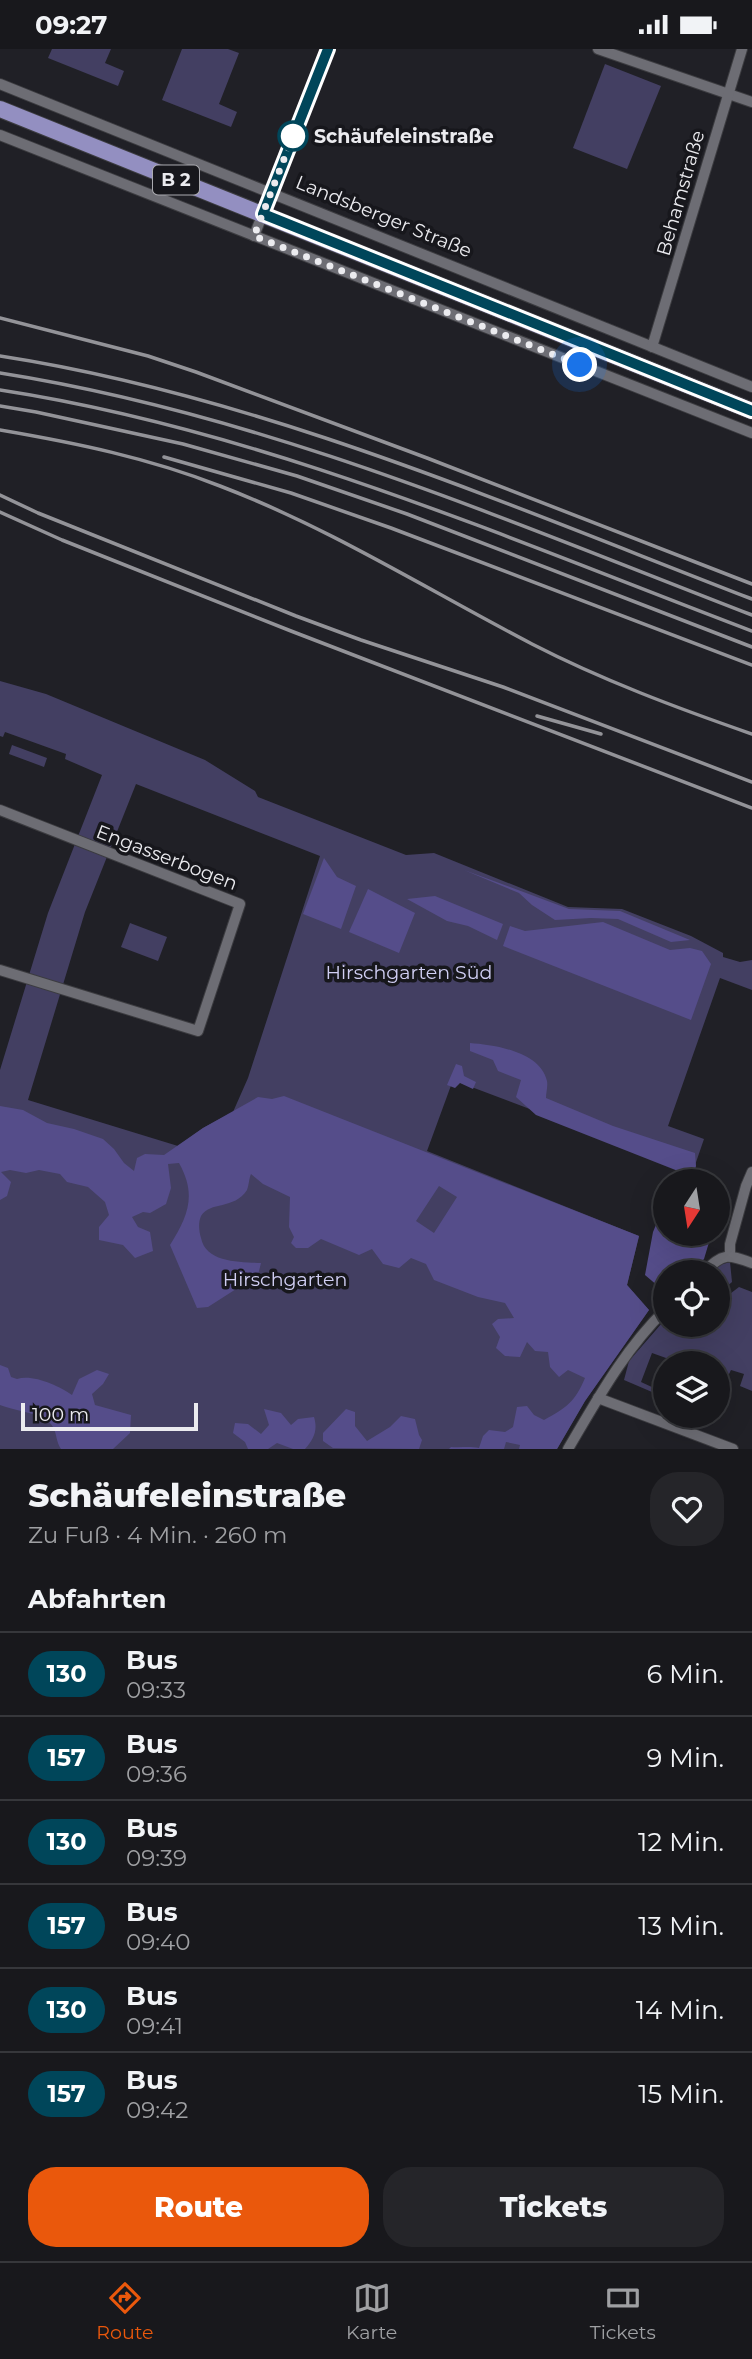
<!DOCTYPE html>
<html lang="de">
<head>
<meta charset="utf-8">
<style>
	:root { --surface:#18181c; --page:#252529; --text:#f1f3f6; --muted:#9fa0a3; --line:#36373b; --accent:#ea580c }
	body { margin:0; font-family:Montserrat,sans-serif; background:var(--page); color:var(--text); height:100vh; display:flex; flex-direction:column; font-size:26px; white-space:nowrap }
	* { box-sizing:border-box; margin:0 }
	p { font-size:23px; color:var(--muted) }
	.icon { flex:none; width:38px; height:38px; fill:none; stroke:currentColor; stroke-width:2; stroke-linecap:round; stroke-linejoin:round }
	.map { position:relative; height:1400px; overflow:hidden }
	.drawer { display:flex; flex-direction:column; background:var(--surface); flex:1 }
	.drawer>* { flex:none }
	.badge { padding:0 14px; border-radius:23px; font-size:24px; line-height:46px }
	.needle { width:46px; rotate:192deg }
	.buttons { position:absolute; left:653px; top:1120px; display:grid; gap:14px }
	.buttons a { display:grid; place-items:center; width:77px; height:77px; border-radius:50%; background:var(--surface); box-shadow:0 7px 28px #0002,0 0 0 2px var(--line); font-size:35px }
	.scale { position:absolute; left:21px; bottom:18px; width:177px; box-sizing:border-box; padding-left:7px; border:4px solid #ebebef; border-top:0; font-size:19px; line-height:24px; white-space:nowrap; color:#ebebef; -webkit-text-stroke:5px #17171c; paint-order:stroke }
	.you { position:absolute; width:35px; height:35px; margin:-18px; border:5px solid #fff; border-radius:50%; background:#1a73e8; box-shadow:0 0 0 10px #1a73e833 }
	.map>.badge { position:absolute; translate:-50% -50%; box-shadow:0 0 0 4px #fff }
	h2 { padding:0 28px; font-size:26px; line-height:63px }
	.round { display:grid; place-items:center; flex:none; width:74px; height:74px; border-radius:28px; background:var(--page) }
	.overview { display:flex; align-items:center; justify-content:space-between; height:119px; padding:0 28px }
	h1 { font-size:33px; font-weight:800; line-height:52px }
	.button { display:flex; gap:14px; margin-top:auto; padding:14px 28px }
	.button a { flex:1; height:80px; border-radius:28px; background:var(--accent); color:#fff; font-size:28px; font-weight:800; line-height:80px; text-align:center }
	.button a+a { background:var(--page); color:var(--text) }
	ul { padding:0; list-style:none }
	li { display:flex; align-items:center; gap:21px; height:84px; padding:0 28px; border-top:2px solid var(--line) }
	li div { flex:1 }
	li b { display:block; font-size:26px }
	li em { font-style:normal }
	li .badge { min-width:77px; font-weight:700; text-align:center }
	.status { display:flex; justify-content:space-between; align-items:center; height:49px; padding:0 35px; background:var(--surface); direction:ltr }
	.status svg { height:19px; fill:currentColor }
	.menu { display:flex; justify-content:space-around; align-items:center; height:98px; border-top:2px solid var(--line); background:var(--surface); font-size:19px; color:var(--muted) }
	.menu a { display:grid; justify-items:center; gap:4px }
	.menu .selected { color:var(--accent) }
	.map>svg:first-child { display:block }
</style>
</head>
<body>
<div class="status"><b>09:27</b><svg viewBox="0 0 49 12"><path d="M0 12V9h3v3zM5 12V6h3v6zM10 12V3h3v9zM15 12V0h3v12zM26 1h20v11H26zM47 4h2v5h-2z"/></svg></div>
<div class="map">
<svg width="752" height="1400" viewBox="0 0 752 1400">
	<rect width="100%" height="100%" fill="#202026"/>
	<!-- green -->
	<g fill="#433f62" fill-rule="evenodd">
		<polygon points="52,0 111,0 105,14 124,22 118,37 48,9"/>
		<polygon points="182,0 228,0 239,4 219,55 237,63 231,78 162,51"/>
		<polygon points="605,15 661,37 627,120 573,99"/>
		<path d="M0,632L46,645L205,711L255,742L258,748L406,806L434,804L568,858L622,860L691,887L723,904V908L740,913L752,911V941L720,929L668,1077L704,1090L693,1122L453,1031L427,1102L639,1187L627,1236L649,1261L585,1352L557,1400H0V1021L48,864L102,726L65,710L66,705L5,683L3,688L0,687ZM136,735L320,807L248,1029L233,1063L203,1079L178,1097L28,1051L85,863Z"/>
		<polygon points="12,696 47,709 44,718 9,705"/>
		<polygon points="130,874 167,888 158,912 121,898"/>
		<polygon points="730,1213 732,1233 719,1244 718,1242 718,1223 710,1223 719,1216"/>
		<polygon points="739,1238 752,1243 752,1342 740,1337 744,1325 731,1321 726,1331 718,1328 718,1314 680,1314 652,1304 641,1333 654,1339 652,1343 624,1331 629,1312 662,1274 675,1276 718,1276 718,1254"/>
	</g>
	<!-- forest -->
	<g fill="#554d8a" fill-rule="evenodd">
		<polygon points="324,809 337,828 356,837 341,880 303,865"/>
		<polygon points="464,821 569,860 620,862 690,891 671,893 618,870 591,869 555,871 532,856 519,844"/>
		<polygon points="368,840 415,864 399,904 349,883"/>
		<polygon points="435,847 503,875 497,891 468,877 447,872 407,850"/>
		<polygon points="603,873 670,901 690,899 702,902 711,915 691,971 503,897 510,877 525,882"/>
		<path d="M470,994C494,996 540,1002 547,1032C548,1037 546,1044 546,1049L613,1077L695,1104L696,1117L692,1132H674L678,1122L536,1066L516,1048L521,1031L498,1022L493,1011L470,1002Z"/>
		<polygon points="456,1015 462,1017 464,1027 476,1033 473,1040 460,1034 455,1039 447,1036"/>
		<path d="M284,1047L639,1187L627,1236L649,1261L585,1352L557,1400H519L520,1396L506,1393L504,1400H449L451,1398C461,1399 469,1397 479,1399L483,1387L489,1381L505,1383L513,1378L517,1358L527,1357L534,1366L544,1371C566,1359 575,1353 585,1329L568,1321L559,1328L550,1318L548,1303L535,1302L527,1293L520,1308L505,1307L496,1299L500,1288L492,1275L498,1270L514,1269L505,1254L478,1248L434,1231L426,1215L411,1209L399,1219L383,1215L372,1200L359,1206L321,1190L308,1199H296L291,1194L294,1188L289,1178L290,1148L263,1135L251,1125C249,1129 249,1136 247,1141C234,1161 210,1152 201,1167C198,1174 199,1182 201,1189C206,1214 240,1213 261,1214L258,1226L208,1258L197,1259L170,1196C188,1167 197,1146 179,1114L168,1115L171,1139L166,1155L150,1164L143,1163L132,1168L138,1178L150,1183L153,1202L135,1209L123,1196L99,1191V1178L109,1166L105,1153L88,1138L67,1133L60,1125L39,1121L26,1124L10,1121L1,1123L11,1133L7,1147L0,1151V1057L23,1061L47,1074L74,1080L103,1090L114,1100L124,1114L134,1122L137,1109L145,1105L164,1106L203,1079L258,1048L272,1050ZM439,1137L457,1148L434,1184L416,1172Z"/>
		<polygon points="665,1154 665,1185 697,1185 710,1190 704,1210 692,1223 665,1223 665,1243 645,1226 653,1183"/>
		<path d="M0,1316L8,1319L11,1328L17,1330C33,1325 59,1337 72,1346L79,1330L97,1321L109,1325L103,1335L92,1345L95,1356L131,1366L130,1384L113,1400H61C56,1393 57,1385 53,1378C46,1364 14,1362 0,1356Z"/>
		<path d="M264,1360L281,1364L291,1376L298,1370L314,1368C318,1381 314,1390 305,1400H293L277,1394L268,1400H248L245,1393L233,1384L235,1374L248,1375L261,1385L269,1376Z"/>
		<polygon points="346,1360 355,1363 355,1377 367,1392 390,1378 401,1367 415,1370 419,1386 422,1391 419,1400 333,1399 323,1392 323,1384"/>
	</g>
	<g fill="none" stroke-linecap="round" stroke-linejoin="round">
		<!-- street casing -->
		<g stroke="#3c3c40" stroke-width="12">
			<g id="street">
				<polyline points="598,0 752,53"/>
				<polyline points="0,35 752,338"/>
				<polyline points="0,86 752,384"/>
				<polyline points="254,187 328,0"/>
				<polyline points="652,298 742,0"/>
				<polyline points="0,761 240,855 198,982 0,921"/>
				<polyline points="730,1207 730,1195 746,1137 752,1123"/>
				<path d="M704,1223C723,1204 727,1205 752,1214"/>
				<polyline points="598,1349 733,1400"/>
				<path d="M568,1400C597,1351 624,1301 665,1261"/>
			</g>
		</g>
		<!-- primary casing -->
		<g stroke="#3c3c40" stroke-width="18">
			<polyline id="primary" points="0,60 752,362"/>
		</g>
		<!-- street -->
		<use href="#street" stroke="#6d6d74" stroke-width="10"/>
		<!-- primary -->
		<use href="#primary" stroke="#938fc1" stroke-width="16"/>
		<!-- rail -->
		<g stroke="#939398" stroke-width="3.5">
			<polyline points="0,269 148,307 196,323 427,409 752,535"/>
			<path d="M0,307C259,347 508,456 752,550"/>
			<path d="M0,324C261,365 506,471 752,566"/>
			<path d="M0,341C261,381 507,489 752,582"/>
			<polyline points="0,357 36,363 183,395 297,427 407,465 752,598"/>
			<path d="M0,381C76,394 149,409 220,437C330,479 428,541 532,595C602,631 677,659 752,685"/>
			<polyline points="164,408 291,444 391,479 752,616"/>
			<polyline points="0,446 38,464 296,567 361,591 503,638 752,733"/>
			<polyline points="0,463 62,491 291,582 752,759"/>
			<polyline points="537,667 601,685"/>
		</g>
	</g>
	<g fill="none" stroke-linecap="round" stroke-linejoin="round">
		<!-- line casing -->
		<g stroke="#fff" stroke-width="16">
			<polyline id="line" points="328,0 263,165 752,362"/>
		</g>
		<!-- line -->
		<use href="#line" stroke="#00465a" stroke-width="10"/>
		<!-- walk -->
		<polyline stroke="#ebebef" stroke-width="7" stroke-dasharray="0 12.6" points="293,87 254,187 580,316"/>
	</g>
	<!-- markers -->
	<circle fill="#fff" stroke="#00465a" stroke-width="3.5" cx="293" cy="87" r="14"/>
	<g text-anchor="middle" stroke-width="7" stroke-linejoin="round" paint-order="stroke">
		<!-- shield labels -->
		<rect fill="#17171c" stroke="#ababb0" stroke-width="2" x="153" y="116.5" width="46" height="29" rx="5"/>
		<g font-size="18" font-weight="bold" fill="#ebebef">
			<text x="176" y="137">B 2</text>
		</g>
		<!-- stop labels -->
		<g font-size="19" font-weight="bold" fill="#ebebef" stroke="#17171c" text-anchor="start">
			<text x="314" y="94">Schäufeleinstraße</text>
		</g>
		<!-- street labels -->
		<g font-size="19" fill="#ebebef" stroke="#17171c">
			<text transform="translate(680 144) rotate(-74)" y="7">Behamstraße</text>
			<text transform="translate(384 167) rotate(22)" y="7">Landsberger Straße</text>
			<text transform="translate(167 808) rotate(21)" y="7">Engasserbogen</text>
		</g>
		<!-- park labels -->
		<g font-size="19" fill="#d1cff4" stroke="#17171c">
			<text x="409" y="930">Hirschgarten Süd</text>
			<text x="285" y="1237">Hirschgarten</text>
		</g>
	</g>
</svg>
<div class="buttons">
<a><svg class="needle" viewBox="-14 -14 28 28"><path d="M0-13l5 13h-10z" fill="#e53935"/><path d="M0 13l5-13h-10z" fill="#9fa0a3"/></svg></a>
<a><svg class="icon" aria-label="locate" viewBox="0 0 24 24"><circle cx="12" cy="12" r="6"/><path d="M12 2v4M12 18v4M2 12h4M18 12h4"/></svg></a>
<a><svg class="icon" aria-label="layers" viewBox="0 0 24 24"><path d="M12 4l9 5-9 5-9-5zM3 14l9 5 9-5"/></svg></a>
</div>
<div class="scale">100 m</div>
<div class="you" style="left:580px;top:316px"></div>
</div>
<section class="drawer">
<div class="overview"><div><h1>Schäufeleinstraße</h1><p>Zu Fuß · 4 Min. · 260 m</p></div><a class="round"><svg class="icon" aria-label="heart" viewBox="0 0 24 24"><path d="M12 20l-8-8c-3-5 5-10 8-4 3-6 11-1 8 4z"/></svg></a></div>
<h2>Abfahrten</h2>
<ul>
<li><span class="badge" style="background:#00465a;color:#fff">130</span><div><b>Bus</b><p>09:33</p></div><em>6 Min.</em></li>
<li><span class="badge" style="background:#00465a;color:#fff">157</span><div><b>Bus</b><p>09:36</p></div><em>9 Min.</em></li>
<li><span class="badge" style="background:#00465a;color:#fff">130</span><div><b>Bus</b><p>09:39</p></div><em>12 Min.</em></li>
<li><span class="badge" style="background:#00465a;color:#fff">157</span><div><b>Bus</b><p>09:40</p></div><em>13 Min.</em></li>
<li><span class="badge" style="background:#00465a;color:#fff">130</span><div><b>Bus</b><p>09:41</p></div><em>14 Min.</em></li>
<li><span class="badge" style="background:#00465a;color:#fff">157</span><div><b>Bus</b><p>09:42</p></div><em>15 Min.</em></li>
</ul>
<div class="button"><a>Route</a><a>Tickets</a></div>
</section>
<nav class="menu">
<a class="selected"><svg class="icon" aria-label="directions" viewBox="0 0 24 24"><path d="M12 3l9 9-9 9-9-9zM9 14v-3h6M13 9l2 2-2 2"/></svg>Route</a>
<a><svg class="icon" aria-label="map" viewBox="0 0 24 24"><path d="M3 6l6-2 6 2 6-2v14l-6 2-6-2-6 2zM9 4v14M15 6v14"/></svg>Karte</a>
<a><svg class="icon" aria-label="tickets" viewBox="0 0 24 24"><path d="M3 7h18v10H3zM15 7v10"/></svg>Tickets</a>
</nav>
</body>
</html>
